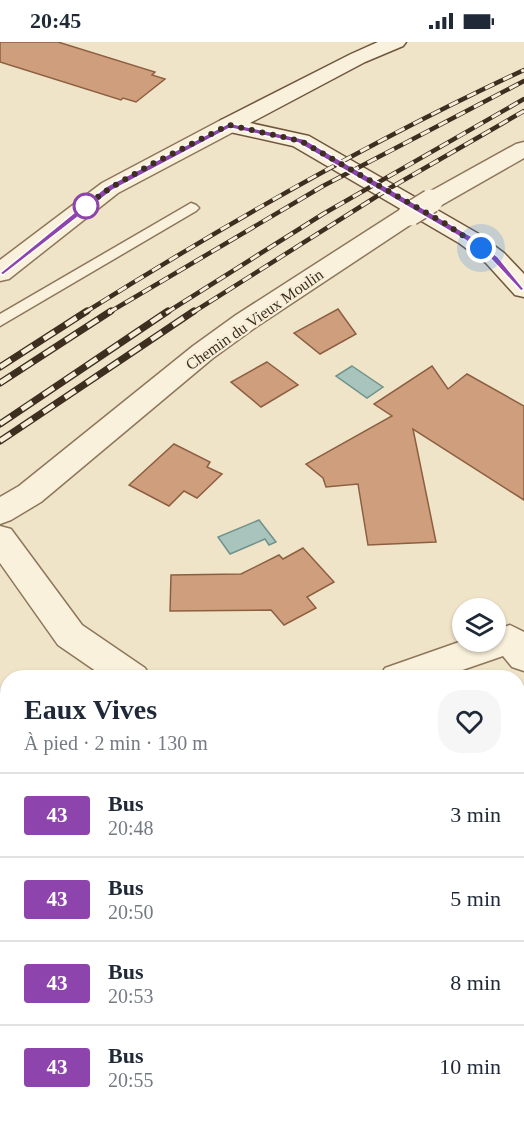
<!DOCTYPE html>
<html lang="fr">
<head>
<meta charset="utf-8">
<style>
	:root { --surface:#fff; --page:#f6f6f7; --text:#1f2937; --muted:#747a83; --line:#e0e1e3 }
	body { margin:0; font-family:Georgia,serif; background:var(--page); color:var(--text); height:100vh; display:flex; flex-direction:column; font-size:22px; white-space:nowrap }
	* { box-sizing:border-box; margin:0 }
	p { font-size:20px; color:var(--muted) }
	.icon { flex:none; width:33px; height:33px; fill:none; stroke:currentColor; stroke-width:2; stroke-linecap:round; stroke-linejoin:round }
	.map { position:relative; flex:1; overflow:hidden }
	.panel { position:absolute; left:0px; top:628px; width:525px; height:452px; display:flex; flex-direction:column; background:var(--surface); border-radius:24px 24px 0 0; box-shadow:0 2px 4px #0004 }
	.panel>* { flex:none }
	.badge { padding:0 12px; border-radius:4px; font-size:21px; line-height:39px }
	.controls { position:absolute; left:452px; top:556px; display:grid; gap:12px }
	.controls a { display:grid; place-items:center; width:54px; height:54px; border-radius:50%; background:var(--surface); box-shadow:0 2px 4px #0004; font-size:30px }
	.you { position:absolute; width:30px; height:30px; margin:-15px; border:4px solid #fff; border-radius:50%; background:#1a73e8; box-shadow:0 0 0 9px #1a73e833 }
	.map>.badge { position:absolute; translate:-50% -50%; box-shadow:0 0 0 3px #fff }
	.round { display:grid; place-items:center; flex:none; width:63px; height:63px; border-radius:24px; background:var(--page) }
	.headline { display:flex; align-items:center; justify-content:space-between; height:102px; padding:0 24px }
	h1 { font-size:28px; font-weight:600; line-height:45px }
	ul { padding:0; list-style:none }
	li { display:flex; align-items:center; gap:18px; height:84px; padding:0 24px; border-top:2px solid var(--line) }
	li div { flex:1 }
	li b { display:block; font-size:22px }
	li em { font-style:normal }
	li .badge { min-width:66px; font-weight:700; text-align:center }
	.status { display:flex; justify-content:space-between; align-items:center; height:42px; padding:0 30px; background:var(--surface); direction:ltr }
	.status svg { height:16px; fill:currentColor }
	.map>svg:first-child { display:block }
</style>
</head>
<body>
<div class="status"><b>20:45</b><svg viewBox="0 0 49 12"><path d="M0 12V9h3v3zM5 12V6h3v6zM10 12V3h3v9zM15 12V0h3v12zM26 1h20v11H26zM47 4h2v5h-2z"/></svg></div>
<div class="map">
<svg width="524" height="1079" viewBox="0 0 524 1079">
	<rect width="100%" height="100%" fill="#f0e4c8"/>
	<!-- water -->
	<g fill="#a9c4bc" stroke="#6f938a" stroke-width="1.5">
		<polygon points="352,324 383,345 367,356 336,334"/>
		<polygon points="259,478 276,500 269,503 265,497 230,512 218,495"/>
		<polygon points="524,822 524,1079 150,1079 159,1072 518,1072 518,825"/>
	</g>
	<!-- building -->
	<g fill="#cf9f7d" stroke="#8d5f41" stroke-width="1.5">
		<polygon points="0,0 58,0 155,30 152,33 165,37 136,60 123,56 121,58 0,20"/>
		<polygon points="338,267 356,292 320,312 294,291"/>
		<polygon points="267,320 298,343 261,365 231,340"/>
		<polygon points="432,324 448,347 467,332 524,364 524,458 413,387 436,500 368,503 358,442 326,445 323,436 306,422 392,374 374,362"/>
		<polygon points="174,402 210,420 207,425 222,432 197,456 184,449 169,464 129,443"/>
		<polygon points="303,506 334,540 307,555 316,566 284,583 271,568 170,569 171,533 241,532 279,513 283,517"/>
	</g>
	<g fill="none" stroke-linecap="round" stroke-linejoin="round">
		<!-- service casing -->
		<g stroke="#8d765c" stroke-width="3">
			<polygon id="service" points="191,161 196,163 199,166 196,169 0,284 0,272"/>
		</g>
		<!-- minor casing -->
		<g stroke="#8d765c" stroke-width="3">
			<g id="minor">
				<polygon points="229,76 237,78 240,83 237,88 118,151 9,237 0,239 0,218 102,141 221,78"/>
				<polygon points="524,100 524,116 440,164 431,166 422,164 419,159 422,154 516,102"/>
				<polygon points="410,165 419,167 422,172 419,177 256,285 213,316 41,460 11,478 0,482 0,455 19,444 193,304 236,273 401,167"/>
				<polygon points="0,484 11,487 82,583 145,626 151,636 106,636 58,603 0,521"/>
				<polygon points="510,583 524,590 524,629 512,625 503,614 439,636 379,636 385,626 462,599 495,600 495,588"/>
			</g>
		</g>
		<!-- secondary casing -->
		<g stroke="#6f573f" stroke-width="3">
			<polygon id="secondary" points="378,0 406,0 403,4 365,20 250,81 309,94 477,191 504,211 524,232 524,255 515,253 486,221 459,201 293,104 221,88 218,83 221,78 351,12"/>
		</g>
		<!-- primary casing -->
		<g stroke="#5b4430" stroke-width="3">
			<g id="primary">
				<polygon points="524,652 524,684 518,686 518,654"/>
				<polygon points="8,994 8,1041 0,1044 0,997"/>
			</g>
		</g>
		<!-- service -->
		<use href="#service" fill="#faf1dc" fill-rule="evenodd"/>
		<!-- minor -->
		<use href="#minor" fill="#faf1dc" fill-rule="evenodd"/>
		<!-- secondary -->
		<use href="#secondary" fill="#faf1dc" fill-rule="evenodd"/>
		<!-- primary -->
		<use href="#primary" fill="#f3d9a0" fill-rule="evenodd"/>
		<!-- rail-far1 casing -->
		<g stroke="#3d2e20" stroke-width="4.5">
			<g id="rail-far1">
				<path d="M84,271C226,182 372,98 524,28"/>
				<polyline points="108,271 323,144 524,39"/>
				<polyline points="166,271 323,172 524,57"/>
				<polyline points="192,271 390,146 524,69"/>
			</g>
		</g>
		<!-- rail casing -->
		<g stroke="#3d2e20" stroke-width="7">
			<g id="rail">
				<polyline points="0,325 87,269"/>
				<polyline points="0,341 111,269"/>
				<polyline points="0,382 168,269"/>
				<polyline points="0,399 194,269"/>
			</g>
		</g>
		<!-- rail-far1 -->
		<use href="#rail-far1" stroke="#f7eed8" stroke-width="3" stroke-dasharray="10" stroke-linecap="butt"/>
		<!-- rail -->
		<use href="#rail" stroke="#f7eed8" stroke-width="4.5" stroke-dasharray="13" stroke-linecap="butt"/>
		<!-- minor-bridge casing -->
		<g stroke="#8d765c" stroke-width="26" stroke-linecap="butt">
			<polyline id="minor-bridge" points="410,172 431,159"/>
		</g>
		<!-- minor-bridge -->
		<use href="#minor-bridge" stroke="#faf1dc" stroke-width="23"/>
	</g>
	<!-- line -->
	<polygon fill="#8e44ad" stroke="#fff" stroke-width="1.5" points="229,81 304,97 471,194 498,215 524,247 521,249 492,218 465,198 298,101 230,86 113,148 3,233 0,231 107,144"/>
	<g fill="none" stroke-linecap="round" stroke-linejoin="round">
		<!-- walk -->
		<polyline stroke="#3d2e20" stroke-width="6" stroke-dasharray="0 10.8" points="86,164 79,169 110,146 152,122 229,83 301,99 446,182 481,206"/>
	</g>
	<!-- markers -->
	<circle fill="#fff" stroke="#8e44ad" stroke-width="3" cx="86" cy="164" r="12"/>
	<g text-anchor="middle" stroke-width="4.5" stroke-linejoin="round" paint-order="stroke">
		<!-- street labels -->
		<g font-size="16" fill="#3d2e20" stroke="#f7eed8">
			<text transform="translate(254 277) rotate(-35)" y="6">Chemin du Vieux Moulin</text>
		</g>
	</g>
</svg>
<div class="controls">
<a><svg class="icon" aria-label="layers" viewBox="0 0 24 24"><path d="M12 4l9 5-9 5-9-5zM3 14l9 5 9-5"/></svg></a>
</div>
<div class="you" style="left:481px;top:206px"></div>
<section class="panel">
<div class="headline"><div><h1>Eaux Vives</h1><p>À pied · 2 min · 130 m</p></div><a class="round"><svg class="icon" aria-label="heart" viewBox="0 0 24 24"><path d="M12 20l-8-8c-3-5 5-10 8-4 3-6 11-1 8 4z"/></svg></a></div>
<ul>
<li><span class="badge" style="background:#8e44ad;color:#fff">43</span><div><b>Bus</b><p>20:48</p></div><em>3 min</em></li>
<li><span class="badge" style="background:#8e44ad;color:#fff">43</span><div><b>Bus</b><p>20:50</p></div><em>5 min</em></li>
<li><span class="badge" style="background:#8e44ad;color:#fff">43</span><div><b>Bus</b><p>20:53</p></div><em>8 min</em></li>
<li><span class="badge" style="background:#8e44ad;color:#fff">43</span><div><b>Bus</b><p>20:55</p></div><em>10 min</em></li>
</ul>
</section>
</div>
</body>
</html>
